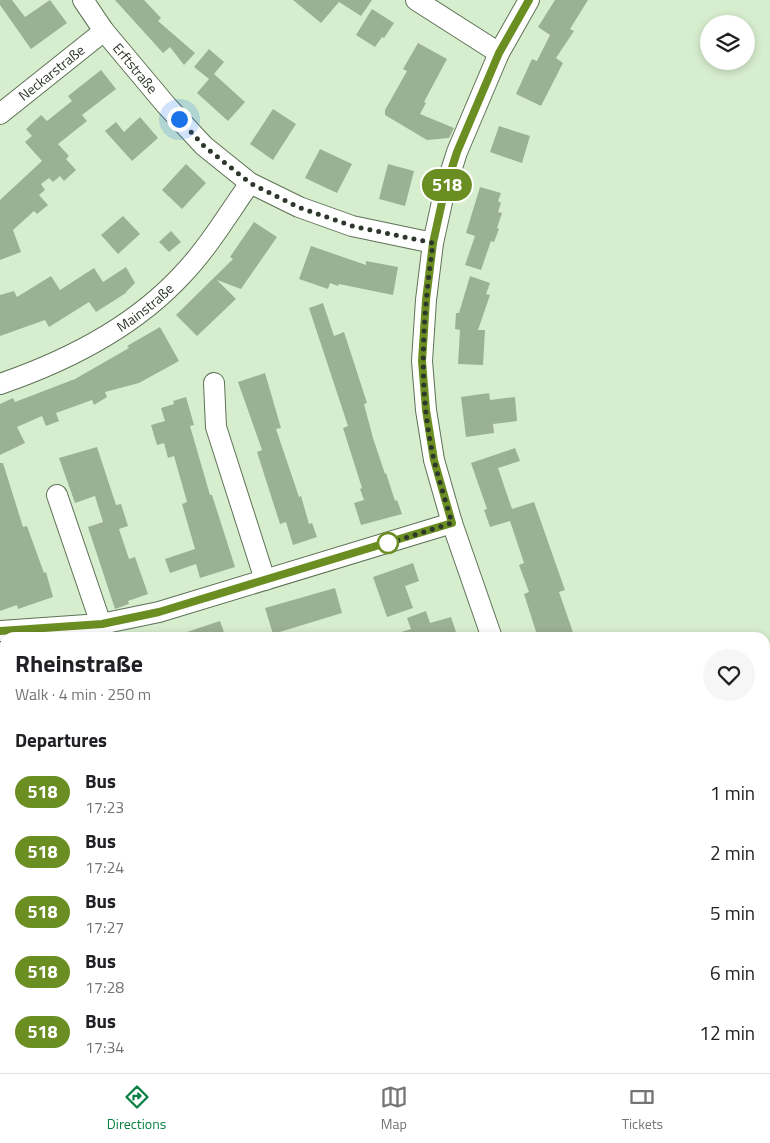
<!DOCTYPE html>
<html lang="en">
<head>
<meta charset="utf-8">
<style>
	:root { --surface:#fff; --page:#f6f6f6; --text:#202124; --muted:#757577; --line:#e0e0e0; --accent:#0b8043 }
	body { margin:0; font-family:"Titillium Web",sans-serif; background:var(--page); color:var(--text); height:100vh; display:flex; flex-direction:column; font-size:19px; white-space:nowrap }
	* { box-sizing:border-box; margin:0 }
	p { font-size:16px; color:var(--muted) }
	.icon { flex:none; width:28px; height:28px; fill:none; stroke:currentColor; stroke-width:2; stroke-linecap:round; stroke-linejoin:round }
	.map { position:relative; flex:1; overflow:hidden }
	.drawer { position:absolute; left:0px; top:632px; width:770px; height:441px; display:flex; flex-direction:column; background:var(--surface); border-radius:15px 15px 0 0; box-shadow:0 2px 8px #0003 }
	.drawer>* { flex:none }
	.badge { padding:0 10px; border-radius:16px; font-size:18px; line-height:32px }
	.buttons { position:absolute; left:700px; top:15px; display:grid; gap:10px }
	.buttons a { display:grid; place-items:center; width:55px; height:55px; border-radius:50%; background:var(--surface); box-shadow:0 2px 8px #0003; font-size:25px }
	.you { position:absolute; width:25px; height:25px; margin:-12px; border:4px solid #fff; border-radius:50%; background:#1a73e8; box-shadow:0 0 0 8px #1a73e833 }
	.map>.badge { position:absolute; translate:-50% -50%; box-shadow:0 0 0 2px #fff }
	h2 { padding:0 15px; font-size:19px; line-height:45px }
	.round { display:grid; place-items:center; flex:none; width:52px; height:52px; border-radius:26px; background:var(--page) }
	.summary { display:flex; align-items:center; justify-content:space-between; height:85px; padding:0 15px }
	h1 { font-size:24px; font-weight:700; line-height:38px }
	ul { padding:0; list-style:none }
	li { display:flex; align-items:center; gap:15px; height:60px; padding:0 15px }
	li div { flex:1 }
	li b { display:block; font-size:19px }
	li em { font-style:normal }
	li .badge { min-width:55px; font-weight:700; text-align:center }
	.tab-bar { display:flex; justify-content:space-around; align-items:center; height:70px; border-top:1px solid var(--line); background:var(--surface); font-size:14px; color:var(--muted) }
	.tab-bar a { display:grid; justify-items:center; gap:2px }
	.tab-bar .selected { color:var(--accent) }
	.map>svg:first-child { display:block }
</style>
</head>
<body>
<div class="map">
<svg width="770" height="1073" viewBox="0 0 770 1073">
	<rect width="100%" height="100%" fill="#d7eece"/>
	<!-- building -->
	<g fill="#9bb194">
		<polygon points="0,0 12,0 25,17 50,0 67,23 31,49 0,5"/>
		<polygon points="115,0 144,0 161,18 158,21 195,53 184,65 170,47 163,53"/>
		<polygon points="293,0 372,0 361,16 339,2 321,23"/>
		<polygon points="555,0 588,0 570,29 574,31 556,58 563,63 541,106 516,94 532,59 537,61 550,35 538,27"/>
		<polygon points="372,9 394,23 384,38 382,37 375,47 356,35"/>
		<polygon points="418,43 447,59 424,102 426,103 420,114 454,128 449,138 427,140 385,115 385,110 407,71 403,69"/>
		<polygon points="209,49 224,62 214,74 245,102 228,121 197,93 209,79 194,67"/>
		<polygon points="101,70 116,89 82,115 87,121 58,144 69,156 66,159 76,170 64,181 60,176 53,182 49,178 41,184 45,190 39,195 48,205 37,214 34,211 13,230 21,252 0,260 0,200 42,161 25,142 32,136 26,129 41,115 47,121 72,101 68,96"/>
		<polygon points="273,109 296,124 273,160 250,144"/>
		<polygon points="140,117 158,138 132,161 105,131 116,122 124,132"/>
		<polygon points="499,126 530,136 522,163 490,152"/>
		<polygon points="320,149 352,164 337,193 305,178"/>
		<polygon points="186,164 206,183 182,209 162,190"/>
		<polygon points="388,164 414,171 405,206 379,199"/>
		<polygon points="480,187 501,193 498,201 501,203 498,212 502,213 497,228 499,229 494,242 491,241 481,270 465,265 475,236 466,233"/>
		<polygon points="123,216 140,234 118,254 101,235"/>
		<polygon points="254,222 277,237 241,289 217,280 236,299 197,336 176,315 233,259 230,257"/>
		<polygon points="171,231 181,242 169,252 159,242"/>
		<polygon points="311,246 366,265 366,261 398,267 393,295 339,284 338,286 330,283 328,289 299,279"/>
		<polygon points="126,267 135,283 126,292 126,293 96,312 89,302 49,327 45,320 0,336 0,295 14,291 17,297 51,276 60,290 94,268 103,282"/>
		<polygon points="470,276 490,283 486,294 490,295 478,330 485,330 483,365 458,364 460,330 455,329 456,313 459,313"/>
		<polygon points="323,303 334,336 344,332 367,403 364,404 373,438 385,474 386,473 395,501 397,500 402,514 361,525 354,503 364,500 360,489 362,488 343,428 348,426 309,308"/>
		<polygon points="160,327 179,361 139,383 105,392 107,397 94,405 92,400 56,413 59,421 46,426 42,416 17,427 25,443 0,455 0,404 13,398 15,402 75,379 129,348 127,346"/>
		<polygon points="265,373 281,428 276,429 299,497 301,496 309,524 312,523 317,537 293,545 286,522 280,524 257,452 262,450 238,382"/>
		<polygon points="489,393 490,400 515,397 517,421 493,424 494,433 466,437 461,397"/>
		<polygon points="186,397 194,425 190,426 210,495 212,495 235,567 200,578 196,564 170,573 165,559 195,549 182,504 187,502 174,456 168,458 164,443 157,445 151,425 165,421 161,408 174,404 173,401"/>
		<polygon points="97,447 116,505 121,504 128,526 119,529 129,559 135,557 148,594 128,601 129,604 115,609 88,527 103,522 95,496 75,503 59,458"/>
		<polygon points="515,448 520,461 498,468 512,509 534,502 565,590 559,592 575,638 538,638 524,594 529,592 519,565 524,563 510,521 490,527 484,510 487,509 471,463"/>
		<polygon points="0,463 3,463 23,527 27,526 44,573 46,572 53,597 18,609 17,605 0,611"/>
		<polygon points="413,563 419,581 405,586 413,608 387,617 373,577"/>
		<polygon points="335,588 342,613 273,634 265,608"/>
		<polygon points="426,611 430,623 451,617 458,638 396,638 395,634 411,629 407,618"/>
		<polygon points="220,621 226,638 178,638 178,635"/>
	</g>
	<g fill="none" stroke-linecap="round" stroke-linejoin="round">
		<!-- street casing -->
		<g stroke="#5e7256" stroke-width="22">
			<g id="street">
				<path id="s1" d="M83,0L104,31L166,105L204,146L250,183L299,207L352,226L433,243"/>
				<polyline points="416,0 499,53"/>
				<path id="s2" d="M0,114L104,31"/>
				<polyline points="214,383 216,427 265,580"/>
				<path id="s3" d="M0,384C67,361 133,328 182,275C208,248 228,214 250,183"/>
				<polyline points="57,495 101,624"/>
				<polyline points="0,631 101,624 159,612 452,523"/>
				<polyline points="492,638 452,523 434,460 426,410 422,361 426,300 433,243 444,193 457,152 499,53 529,0"/>
				<polyline points="0,964 5,970"/>
				<polyline points="142,1069 166,1073"/>
				<polyline points="655,1069 657,1073"/>
				<polyline points="219,1073 249,1069"/>
			</g>
		</g>
		<!-- street -->
		<use href="#street" stroke="#fff" stroke-width="20"/>
	</g>
	<g fill="none" stroke-linecap="round" stroke-linejoin="round">
		<!-- line casing -->
		<g stroke="#fff" stroke-width="11">
			<polyline id="line" points="0,631 102,624 159,612 452,523 434,460 426,410 422,361 426,300 433,243 444,193 457,152 499,53 529,0"/>
		</g>
		<!-- line -->
		<use href="#line" stroke="#6b8e23" stroke-width="8"/>
		<!-- walk -->
		<path stroke="#2e372b" stroke-width="5" stroke-dasharray="0 9" d="M179,119L204,146L250,183L298,207L352,226L433,243C423,317 417,386 434,460C439,481 446,502 452,523L386,544L388,543"/>
	</g>
	<!-- markers -->
	<circle fill="#fff" stroke="#6b8e23" stroke-width="2.5" cx="388" cy="543" r="10"/>
	<g text-anchor="middle" stroke-width="4.5" stroke-linejoin="round" paint-order="stroke">
		<!-- street labels -->
		<g font-size="14" fill="#2e372b" stroke="#e4fbdc">
			<text dy="5" stroke="none"><textPath href="#s1" startOffset="86">Erftstraße</textPath></text>
			<text dy="5" stroke="none"><textPath href="#s2" startOffset="66">Neckarstraße</textPath></text>
			<text dy="5" stroke="none"><textPath href="#s3" startOffset="165">Mainstraße</textPath></text>
		</g>
	</g>
</svg>
<div class="buttons">
<a><svg class="icon" aria-label="layers" viewBox="0 0 24 24"><path d="M12 4l9 5-9 5-9-5zM3 14l9 5 9-5"/></svg></a>
</div>
<div class="you" style="left:179px;top:119px"></div>
<b class="badge" style="left:447px;top:185px;background:#6b8e23;color:#fff">518</b>
<section class="drawer">
<div class="summary"><div><h1>Rheinstraße</h1><p>Walk · 4 min · 250 m</p></div><a class="round"><svg class="icon" aria-label="heart" viewBox="0 0 24 24"><path d="M12 20l-8-8c-3-5 5-10 8-4 3-6 11-1 8 4z"/></svg></a></div>
<h2>Departures</h2>
<ul>
<li><span class="badge" style="background:#6b8e23;color:#fff">518</span><div><b>Bus</b><p>17:23</p></div><em>1 min</em></li>
<li><span class="badge" style="background:#6b8e23;color:#fff">518</span><div><b>Bus</b><p>17:24</p></div><em>2 min</em></li>
<li><span class="badge" style="background:#6b8e23;color:#fff">518</span><div><b>Bus</b><p>17:27</p></div><em>5 min</em></li>
<li><span class="badge" style="background:#6b8e23;color:#fff">518</span><div><b>Bus</b><p>17:28</p></div><em>6 min</em></li>
<li><span class="badge" style="background:#6b8e23;color:#fff">518</span><div><b>Bus</b><p>17:34</p></div><em>12 min</em></li>
</ul>
</section>
</div>
<nav class="tab-bar">
<a class="selected"><svg class="icon" aria-label="directions" viewBox="0 0 24 24"><path d="M12 3l9 9-9 9-9-9zM9 14v-3h6M13 9l2 2-2 2"/></svg>Directions</a>
<a><svg class="icon" aria-label="map" viewBox="0 0 24 24"><path d="M3 6l6-2 6 2 6-2v14l-6 2-6-2-6 2zM9 4v14M15 6v14"/></svg>Map</a>
<a><svg class="icon" aria-label="tickets" viewBox="0 0 24 24"><path d="M3 7h18v10H3zM15 7v10"/></svg>Tickets</a>
</nav>
</body>
</html>
